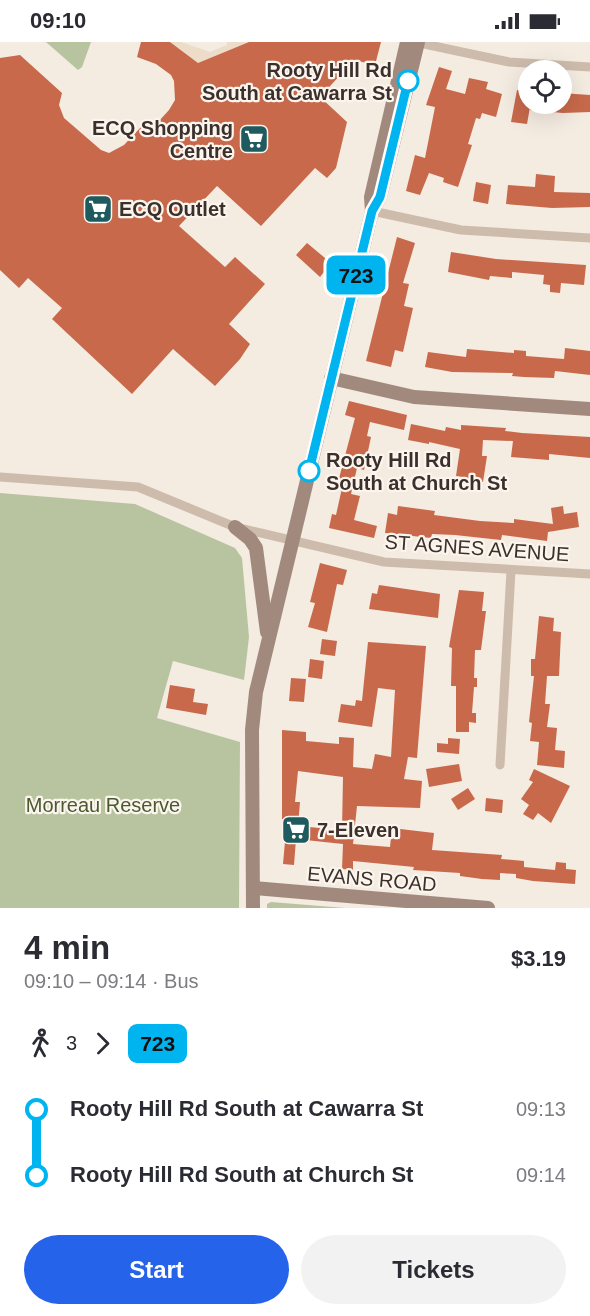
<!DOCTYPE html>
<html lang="en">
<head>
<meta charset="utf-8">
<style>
	:root { --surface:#fff; --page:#f2f2f3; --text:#2b2b33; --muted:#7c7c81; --accent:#2563eb }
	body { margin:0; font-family:Helvetica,sans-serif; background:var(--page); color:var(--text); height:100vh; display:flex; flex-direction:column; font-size:22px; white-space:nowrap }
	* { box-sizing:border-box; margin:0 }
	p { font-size:20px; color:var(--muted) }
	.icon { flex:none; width:33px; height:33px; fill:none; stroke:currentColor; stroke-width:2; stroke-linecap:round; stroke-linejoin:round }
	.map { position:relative; height:866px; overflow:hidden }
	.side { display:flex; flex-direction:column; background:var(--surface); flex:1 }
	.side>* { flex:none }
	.badge { padding:0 12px; border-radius:9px; font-size:21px; line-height:39px }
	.controls { position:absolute; left:518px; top:18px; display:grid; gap:12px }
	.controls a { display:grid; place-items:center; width:54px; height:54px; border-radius:50%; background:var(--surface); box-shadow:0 6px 24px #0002; font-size:30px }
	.map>.badge { position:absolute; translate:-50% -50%; box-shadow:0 0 0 3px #fff }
	.legs { display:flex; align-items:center; gap:9px; height:66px; padding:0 24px; font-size:20px }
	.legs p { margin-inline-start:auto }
	.overview { display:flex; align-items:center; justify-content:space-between; height:102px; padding:0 24px }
	h1 { font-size:33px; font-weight:800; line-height:45px }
	.cta { display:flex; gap:12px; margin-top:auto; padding:12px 24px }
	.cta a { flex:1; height:69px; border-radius:36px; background:var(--accent); color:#fff; font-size:24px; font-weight:800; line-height:69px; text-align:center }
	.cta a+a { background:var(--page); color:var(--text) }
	ul { padding:0 24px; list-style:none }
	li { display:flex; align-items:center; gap:21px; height:66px; font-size:22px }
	li i { display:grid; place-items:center; width:9px; height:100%; margin:0 8px; background:currentColor }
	li i::after { content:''; width:15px; height:15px; margin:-8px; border:4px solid; border-radius:50%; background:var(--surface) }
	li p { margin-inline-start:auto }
	li:first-child i { background:linear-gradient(#0000 50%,currentColor 0) }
	li:last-child i { background:linear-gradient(currentColor 50%,#0000 0) }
	.status { display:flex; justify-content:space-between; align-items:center; height:42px; padding:0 30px; background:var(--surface); direction:ltr }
	.status svg { height:16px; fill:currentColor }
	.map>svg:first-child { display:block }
</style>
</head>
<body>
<div class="status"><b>09:10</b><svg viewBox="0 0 49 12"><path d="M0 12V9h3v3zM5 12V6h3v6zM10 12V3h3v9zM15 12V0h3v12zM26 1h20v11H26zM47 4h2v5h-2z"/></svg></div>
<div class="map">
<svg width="590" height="866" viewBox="0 0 590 866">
	<rect width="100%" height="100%" fill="#f4ebe1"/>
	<!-- green -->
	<g fill="#b8c4a0">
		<polygon points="46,0 91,0 82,25 78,28"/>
		<polygon points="0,451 135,462 235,506 242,516 249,595 244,638 173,619 157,676 240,700 239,866 0,866"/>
		<polygon points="271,860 345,866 267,866 267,862"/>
	</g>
	<!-- plaza -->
	<polygon fill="#ecdcc8" points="170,0 181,0 210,10 227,3 227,0 249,0 198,21"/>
	<!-- building -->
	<g fill="#c8694b" fill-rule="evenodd">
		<polygon points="141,0 170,0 198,21 249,0 381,0 375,23 354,18 320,55 347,80 336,126 327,136 315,126 261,184 217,144 179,184 225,225 235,215 265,242 229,282 250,302 240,317 215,344 173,307 132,352 52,277 62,266 28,236 19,246 0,228 0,16 20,13 62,51 59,63 64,76 101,108 109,111 124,103 141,85 148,91 169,68 175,58 174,39 171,33 156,22 137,15"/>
		<polygon points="439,25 452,29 446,47 465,52 469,36 488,40 486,47 502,52 496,75 482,71 480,77 476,76 468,102 472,103 458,145 443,140 444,136 429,131 420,153 406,149 415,113 425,116 435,65 426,63"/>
		<polygon points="517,48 528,49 528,62 561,62 561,51 590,53 590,70 563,71 530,68 530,65 527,82 511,80"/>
		<polygon points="536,132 555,134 554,150 590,151 590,165 552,166 506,162 508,143 535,145"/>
		<polygon points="476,140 491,143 488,162 473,159"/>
		<polygon points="397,195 415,201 403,241 409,242 404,264 413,266 403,310 395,308 391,325 366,319"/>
		<polygon points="307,201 331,221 320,235 296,213"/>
		<polygon points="451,210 496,217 586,223 584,243 561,241 560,251 550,250 550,243 543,242 544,233 512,230 512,236 490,234 489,238 448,230"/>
		<polygon points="565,306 590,309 590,333 555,329 554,336 524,335 512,334 513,331 452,330 425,325 428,310 466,315 467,307 514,311 514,308 526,309 526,314 564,317"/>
		<polygon points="349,359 407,373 404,388 370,380 367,394 371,395 364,428 357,426 351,452 360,454 354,478 377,484 374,496 329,486 332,472 336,473 342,446 337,444 355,376 345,373"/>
		<polygon points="411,382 445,389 446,385 461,388 461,383 506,386 505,389 522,391 590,395 590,416 549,412 549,418 511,415 513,399 483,398 482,414 487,414 483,440 464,438 464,435 456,434 460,407 429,400 429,402 408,398"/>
		<polygon points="398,464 435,469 434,473 480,479 514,481 514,477 553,482 551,466 563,464 564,472 577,470 579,485 548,490 547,499 502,493 501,498 455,493 432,492 431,496 385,491 388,471 397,473"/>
		<polygon points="320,521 347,528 343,543 337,542 327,590 308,585 315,561 310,560"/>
		<polygon points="379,543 440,552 438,576 369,567 372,551 377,552"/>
		<polygon points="459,548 484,550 482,569 486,569 481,608 475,608 474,636 477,636 477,645 474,645 472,671 476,671 476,681 469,680 469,690 456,690 456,644 451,644 452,606 449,605"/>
		<polygon points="539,574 554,576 553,589 561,590 559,634 547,634 545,662 550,662 547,685 557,686 555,708 565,709 564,726 537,723 539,700 530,699 532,681 529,680 534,634 531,634 531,617 535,617"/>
		<polygon points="322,597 337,599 335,614 320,612"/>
		<path d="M368,600L426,604L417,716L408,715L404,737L422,739L420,766L357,764L353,802L390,805L392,786L434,791L432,808L502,813L501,817L524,819V825L555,828L556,820L566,821V827L576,828L575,842L533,839L516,836V832L500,831V838L482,837L460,834V831L413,828L414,825L353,819V828L342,827L343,802L296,797L294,823L283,822L287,777H282V688L306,690V699L339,702V695L354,696L353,725L372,727L375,712L391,715L395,648L378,646L372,685L338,680L341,662L355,664L356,658L362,659ZM298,729L343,735L342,788L298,784L300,760H295Z"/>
		<polygon points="310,617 324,619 322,637 308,635"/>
		<polygon points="291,636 306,637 304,660 289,659"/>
		<polygon points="170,643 195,647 193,660 208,662 206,673 166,666"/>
		<polygon points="448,696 460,697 459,712 437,710 437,701 448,702"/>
		<polygon points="459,722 462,739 429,745 426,727"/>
		<polygon points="534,727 570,744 551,781 538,771 533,778 523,772 529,763 521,757 533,740 529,738"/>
		<polygon points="468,746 475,757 458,768 451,757"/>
		<polygon points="486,756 503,758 502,771 485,769"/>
	</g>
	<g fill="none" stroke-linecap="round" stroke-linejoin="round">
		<!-- street -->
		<g stroke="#cdbbac" stroke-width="9">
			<polyline points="415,0 509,20 590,25"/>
			<polyline points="372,169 461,188 590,196"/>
			<polyline points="0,435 138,445 235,485 384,520 590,532"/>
			<polyline points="500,723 511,529"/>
		</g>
		<!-- secondary -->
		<g stroke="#a18a7d" stroke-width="14">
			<polyline points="372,169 371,155 407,0"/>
			<polyline points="331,336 414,355 590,367"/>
			<polyline points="235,485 250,497 256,506 267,590"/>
			<polyline points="253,846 488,866"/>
			<polyline points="253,866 252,688 256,650 372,169 380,155 418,0"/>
		</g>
	</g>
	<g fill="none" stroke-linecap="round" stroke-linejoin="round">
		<!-- line-1 casing -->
		<g stroke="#fff" stroke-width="14">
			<polyline id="line-1" points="309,429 372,169 380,155 408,39"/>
		</g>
		<!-- line-1 -->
		<use href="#line-1" stroke="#00b5ef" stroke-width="9"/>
	</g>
	<!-- icons -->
	<defs>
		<g id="supermarket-square" transform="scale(1.5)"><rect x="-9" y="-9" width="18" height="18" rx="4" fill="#1f5a5e" stroke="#fbf5ee"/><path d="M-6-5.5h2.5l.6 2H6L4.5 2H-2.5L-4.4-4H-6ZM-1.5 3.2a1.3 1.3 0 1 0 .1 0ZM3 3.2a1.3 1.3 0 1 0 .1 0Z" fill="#fff"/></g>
	</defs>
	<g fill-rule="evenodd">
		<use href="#supermarket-square" x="254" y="97"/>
		<use href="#supermarket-square" x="98" y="167"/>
		<use href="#supermarket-square" x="296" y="788"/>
	</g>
	<!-- markers -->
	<g fill="#fff" stroke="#00b5ef" stroke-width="3">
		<circle cx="408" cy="39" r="10"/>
		<circle cx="309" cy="429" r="10"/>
	</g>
	<g text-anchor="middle" stroke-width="4.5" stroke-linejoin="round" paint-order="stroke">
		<!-- stop labels -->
		<g font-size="20" font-weight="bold" fill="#3b302b" stroke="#fbf5ee" text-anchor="end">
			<text x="392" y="35">Rooty Hill Rd<tspan x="392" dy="23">South at Cawarra St</tspan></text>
			<text x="326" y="425" text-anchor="start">Rooty Hill Rd<tspan x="326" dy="23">South at Church St</tspan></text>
		</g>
		<!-- poi labels -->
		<g font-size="20" font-weight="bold" fill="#3b302b" stroke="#fbf5ee" text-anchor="start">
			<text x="233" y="93" text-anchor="end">ECQ Shopping<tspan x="233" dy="23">Centre</tspan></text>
			<text x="119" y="174">ECQ Outlet</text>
			<text x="317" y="795">7-Eleven</text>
		</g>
		<!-- street labels -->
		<g font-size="20" fill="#3b302b" stroke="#fbf5ee">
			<text transform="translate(477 506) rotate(4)" y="7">ST AGNES AVENUE</text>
			<text transform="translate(372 837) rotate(5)" y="7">EVANS ROAD</text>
		</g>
		<!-- park labels -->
		<g font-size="20" fill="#4a5a2e" stroke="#fbf5ee">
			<text x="103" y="770">Morreau Reserve</text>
		</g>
	</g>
</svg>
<div class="controls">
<a><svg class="icon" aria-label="locate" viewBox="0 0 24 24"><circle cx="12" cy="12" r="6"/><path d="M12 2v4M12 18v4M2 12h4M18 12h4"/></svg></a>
</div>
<b class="badge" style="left:356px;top:233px;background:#00b5ef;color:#111">723</b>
</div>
<section class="side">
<div class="overview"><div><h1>4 min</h1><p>09:10 – 09:14 · Bus</p></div><b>$3.19</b></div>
<div class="legs"><svg class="icon" aria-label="walk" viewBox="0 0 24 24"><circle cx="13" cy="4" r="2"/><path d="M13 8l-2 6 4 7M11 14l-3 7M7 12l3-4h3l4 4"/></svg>3<svg class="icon" aria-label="forward" viewBox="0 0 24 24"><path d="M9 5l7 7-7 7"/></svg><b class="badge" style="background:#00b5ef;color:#111">723</b></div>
<ul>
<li><i style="color:#00b5ef"></i><b>Rooty Hill Rd South at Cawarra St</b><p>09:13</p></li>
<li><i style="color:#00b5ef"></i><b>Rooty Hill Rd South at Church St</b><p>09:14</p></li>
</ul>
<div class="cta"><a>Start</a><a>Tickets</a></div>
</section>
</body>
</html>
